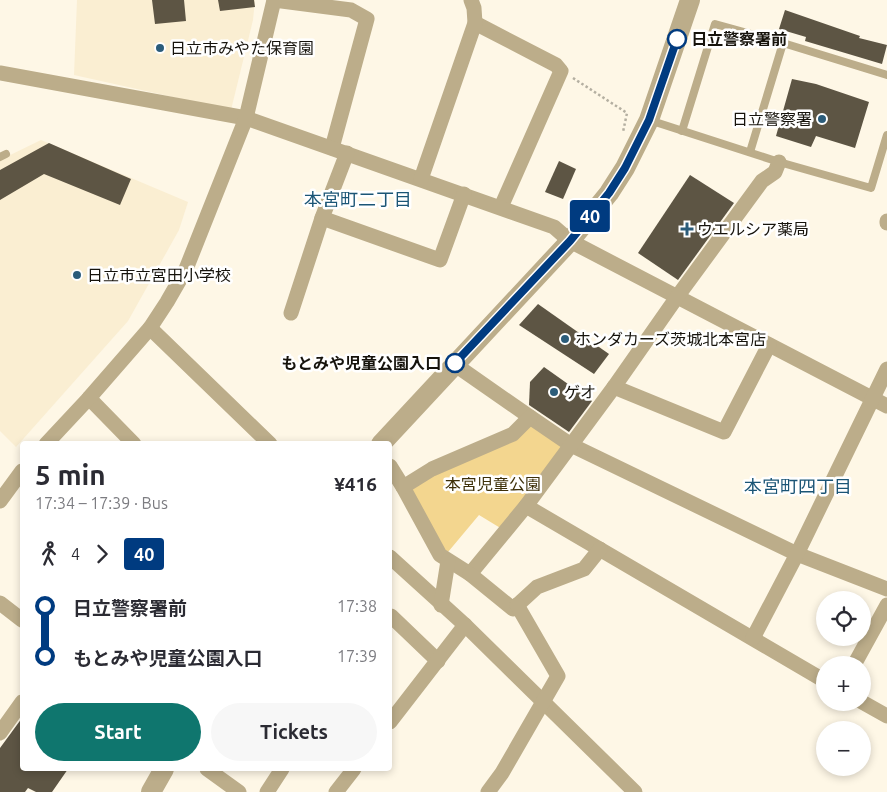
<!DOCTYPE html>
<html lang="en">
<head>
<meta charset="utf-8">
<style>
	:root { --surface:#fff; --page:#f7f7f7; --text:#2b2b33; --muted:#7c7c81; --accent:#0f766e }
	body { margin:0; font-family:Ubuntu,"Noto Sans JP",sans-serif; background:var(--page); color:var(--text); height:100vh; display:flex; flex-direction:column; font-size:19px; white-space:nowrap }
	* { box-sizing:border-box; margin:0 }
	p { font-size:16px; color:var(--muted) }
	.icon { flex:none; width:28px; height:28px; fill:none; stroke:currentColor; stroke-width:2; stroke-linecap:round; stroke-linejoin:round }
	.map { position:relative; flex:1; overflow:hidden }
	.sheet { position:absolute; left:20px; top:441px; width:372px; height:330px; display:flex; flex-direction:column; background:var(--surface); border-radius:5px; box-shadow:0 2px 8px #0003 }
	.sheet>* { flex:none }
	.badge { padding:0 10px; border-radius:4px; font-size:18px; line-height:32px }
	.controls { position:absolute; left:816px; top:591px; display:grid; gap:10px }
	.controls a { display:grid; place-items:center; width:55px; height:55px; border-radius:50%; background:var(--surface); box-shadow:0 2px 8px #0003; font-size:25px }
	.map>.badge { position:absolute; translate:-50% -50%; box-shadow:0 0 0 2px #fff }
	.legs { display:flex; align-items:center; gap:8px; height:55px; padding:0 15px; font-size:16px }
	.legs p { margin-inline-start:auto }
	.headline { display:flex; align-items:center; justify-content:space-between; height:85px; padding:0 15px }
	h1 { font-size:28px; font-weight:600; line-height:38px }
	.primary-button { display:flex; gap:10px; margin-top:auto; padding:10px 15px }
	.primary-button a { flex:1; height:58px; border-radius:30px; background:var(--accent); color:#fff; font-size:20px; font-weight:600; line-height:58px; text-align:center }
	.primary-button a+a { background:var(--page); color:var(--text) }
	ul { padding:0 15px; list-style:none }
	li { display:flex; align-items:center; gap:18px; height:50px; font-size:19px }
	li i { display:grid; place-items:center; width:8px; height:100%; margin:0 6px; background:currentColor }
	li i::after { content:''; width:12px; height:12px; margin:-6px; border:4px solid; border-radius:50%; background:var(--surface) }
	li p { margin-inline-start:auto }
	li:first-child i { background:linear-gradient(#0000 50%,currentColor 0) }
	li:last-child i { background:linear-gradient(currentColor 50%,#0000 0) }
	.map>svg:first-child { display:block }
</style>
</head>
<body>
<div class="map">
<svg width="887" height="792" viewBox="0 0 887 792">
	<rect width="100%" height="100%" fill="#fef7e6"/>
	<!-- built -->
	<g fill="#faeed2">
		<polygon points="77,0 255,0 253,20 231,110 74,75"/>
		<polygon points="41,140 188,202 179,230 128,321 16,447 0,431 0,160"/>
	</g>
	<!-- green -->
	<polygon fill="#f3d68f" points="530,424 563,446 502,529 479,515 448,552 437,545 407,490"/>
	<!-- building -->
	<g fill="#5d5544">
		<polygon points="152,0 184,0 186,21 155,24"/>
		<polygon points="218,0 254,0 255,7 220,11"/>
		<polygon points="785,10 860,36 859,38 887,45 882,64 805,41 806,37 779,29"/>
		<polygon points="792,79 816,84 869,102 855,148 816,136 811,147 776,136"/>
		<polygon points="49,143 131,179 120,205 44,174 0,200 0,170"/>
		<polygon points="559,161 576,169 563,199 545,192"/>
		<polygon points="690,175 734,203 678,280 638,253"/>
		<polygon points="538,304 609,354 594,374 519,325"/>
		<polygon points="544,367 592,401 569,432 529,405 530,382"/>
		<polygon points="22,718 22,769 68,769 52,792 36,792 28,788 25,792 0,792 0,748"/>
	</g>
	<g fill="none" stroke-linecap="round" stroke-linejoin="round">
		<!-- path -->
		<polyline stroke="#b4afa1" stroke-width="2.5" stroke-dasharray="2.5 2.5" stroke-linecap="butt" points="573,78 627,113 623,132"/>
		<!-- service -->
		<g stroke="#bcad8a" stroke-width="8">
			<polyline points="649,120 779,162 871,188 887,135"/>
			<polyline points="682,131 715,24 783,43 887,75"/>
			<polyline points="750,152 783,43"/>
			<polyline points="0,157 6,154"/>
		</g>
		<!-- minor -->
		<g stroke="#bcad8a" stroke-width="15">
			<polyline points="274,0 351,10 367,19 332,148"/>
			<polyline points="475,23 556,65 561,71 501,207"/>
			<polyline points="0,73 246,118 554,227 570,241 887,406"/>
			<polyline points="421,179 475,23 474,8 471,0"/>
			<polyline points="322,218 440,260 464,194"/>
			<polyline points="887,221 887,223"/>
			<polyline points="291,313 322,218 347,153"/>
			<polyline points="150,328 270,444"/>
			<polyline points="454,364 530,417 571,445 797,554 887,589"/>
			<polyline points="614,387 724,432 769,345"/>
			<polyline points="89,398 134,444"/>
			<polyline points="46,444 89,398 150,328 167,302 186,269 246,118 274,0"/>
			<polyline points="390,466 403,487 440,555 470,574 526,506 614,387 677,297 762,181 775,172 779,162"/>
			<polyline points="403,487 432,469 513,434 530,417"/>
			<polyline points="0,501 22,471"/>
			<polyline points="526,506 825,681"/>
			<polyline points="390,557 465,625 635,792"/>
			<polyline points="470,574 513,609 537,587 584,569 600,549"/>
			<polyline points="0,603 22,620"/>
			<polyline points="441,605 448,561"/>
			<polyline points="391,616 438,661"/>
			<polyline points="753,638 797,554 887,369"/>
			<polyline points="854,665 887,605"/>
			<polyline points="862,702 887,716"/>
			<polyline points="390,722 465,625"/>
			<polyline points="0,733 22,702"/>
			<polyline points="207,769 239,792"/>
			<polyline points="267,792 282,769"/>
			<polyline points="336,792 354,769"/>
			<polyline points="488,792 502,773 558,676 517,605"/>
		</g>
		<!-- tertiary -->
		<g stroke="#bcad8a" stroke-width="20">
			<polyline points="381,444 570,241 609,193 625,168 649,120 690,0"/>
			<polyline points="151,792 164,769"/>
		</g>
	</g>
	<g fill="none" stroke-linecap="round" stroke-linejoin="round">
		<!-- line-1 casing -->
		<g stroke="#fff" stroke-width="11">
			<polyline id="line-1" points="455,363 570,241 609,193 625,168 649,120 677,39"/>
		</g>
		<!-- line-1 -->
		<use href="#line-1" stroke="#003b80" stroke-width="8"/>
	</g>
	<!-- markers -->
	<g fill="#fff" stroke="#003b80" stroke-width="2.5">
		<circle cx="677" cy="39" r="9"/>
		<circle cx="455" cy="363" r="9"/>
	</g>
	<g fill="#2b5c7a" stroke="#fff" stroke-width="2">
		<circle cx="160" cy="48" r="5"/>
		<circle cx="822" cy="119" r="5"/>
		<path d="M684.5 221.5h5v5h5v5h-5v5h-5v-5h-5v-5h5z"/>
		<circle cx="77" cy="275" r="5"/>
		<circle cx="565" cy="339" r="5"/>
		<circle cx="554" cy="392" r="5"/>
	</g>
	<g text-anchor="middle" stroke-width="5" stroke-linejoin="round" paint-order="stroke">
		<!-- stop labels -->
		<g font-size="16" font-weight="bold" fill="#16130c" stroke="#fff" text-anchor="start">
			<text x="691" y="45">日立警察署前</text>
			<text x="441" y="369" text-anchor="end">もとみや児童公園入口</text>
		</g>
		<!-- poi labels -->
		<g font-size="16" fill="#16130c" stroke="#fff" text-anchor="start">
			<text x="170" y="54">日立市みやた保育園</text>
			<text x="812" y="125" text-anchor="end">日立警察署</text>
			<text x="697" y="235">ウエルシア薬局</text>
			<text x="87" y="281">日立市立宮田小学校</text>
			<text x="575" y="345">ホンダカーズ茨城北本宮店</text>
			<text x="564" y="398">ゲオ</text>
		</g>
		<!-- park labels -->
		<g font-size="16" fill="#3e3009" stroke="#fff">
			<text x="493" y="490">本宮児童公園</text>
		</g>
		<!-- neighbourhood labels -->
		<g font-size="18" fill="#1b5576" stroke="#fff">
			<text x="358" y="206">本宮町二丁目</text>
			<text x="798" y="493">本宮町四丁目</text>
		</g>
	</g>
</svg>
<div class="controls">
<a><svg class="icon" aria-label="locate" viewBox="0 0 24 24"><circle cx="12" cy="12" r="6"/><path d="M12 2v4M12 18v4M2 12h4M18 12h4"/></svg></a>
<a>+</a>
<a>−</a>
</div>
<b class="badge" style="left:590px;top:216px;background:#003b80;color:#fff">40</b>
<section class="sheet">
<div class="headline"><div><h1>5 min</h1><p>17:34 – 17:39 · Bus</p></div><b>¥416</b></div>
<div class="legs"><svg class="icon" aria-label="walk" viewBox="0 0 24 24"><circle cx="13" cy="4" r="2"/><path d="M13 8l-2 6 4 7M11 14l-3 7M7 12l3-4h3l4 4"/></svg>4<svg class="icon" aria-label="forward" viewBox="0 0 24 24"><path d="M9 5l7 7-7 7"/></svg><b class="badge" style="background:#003b80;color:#fff">40</b></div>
<ul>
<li><i style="color:#003b80"></i><b>日立警察署前</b><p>17:38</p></li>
<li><i style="color:#003b80"></i><b>もとみや児童公園入口</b><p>17:39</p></li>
</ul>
<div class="primary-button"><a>Start</a><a>Tickets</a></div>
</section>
</div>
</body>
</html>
